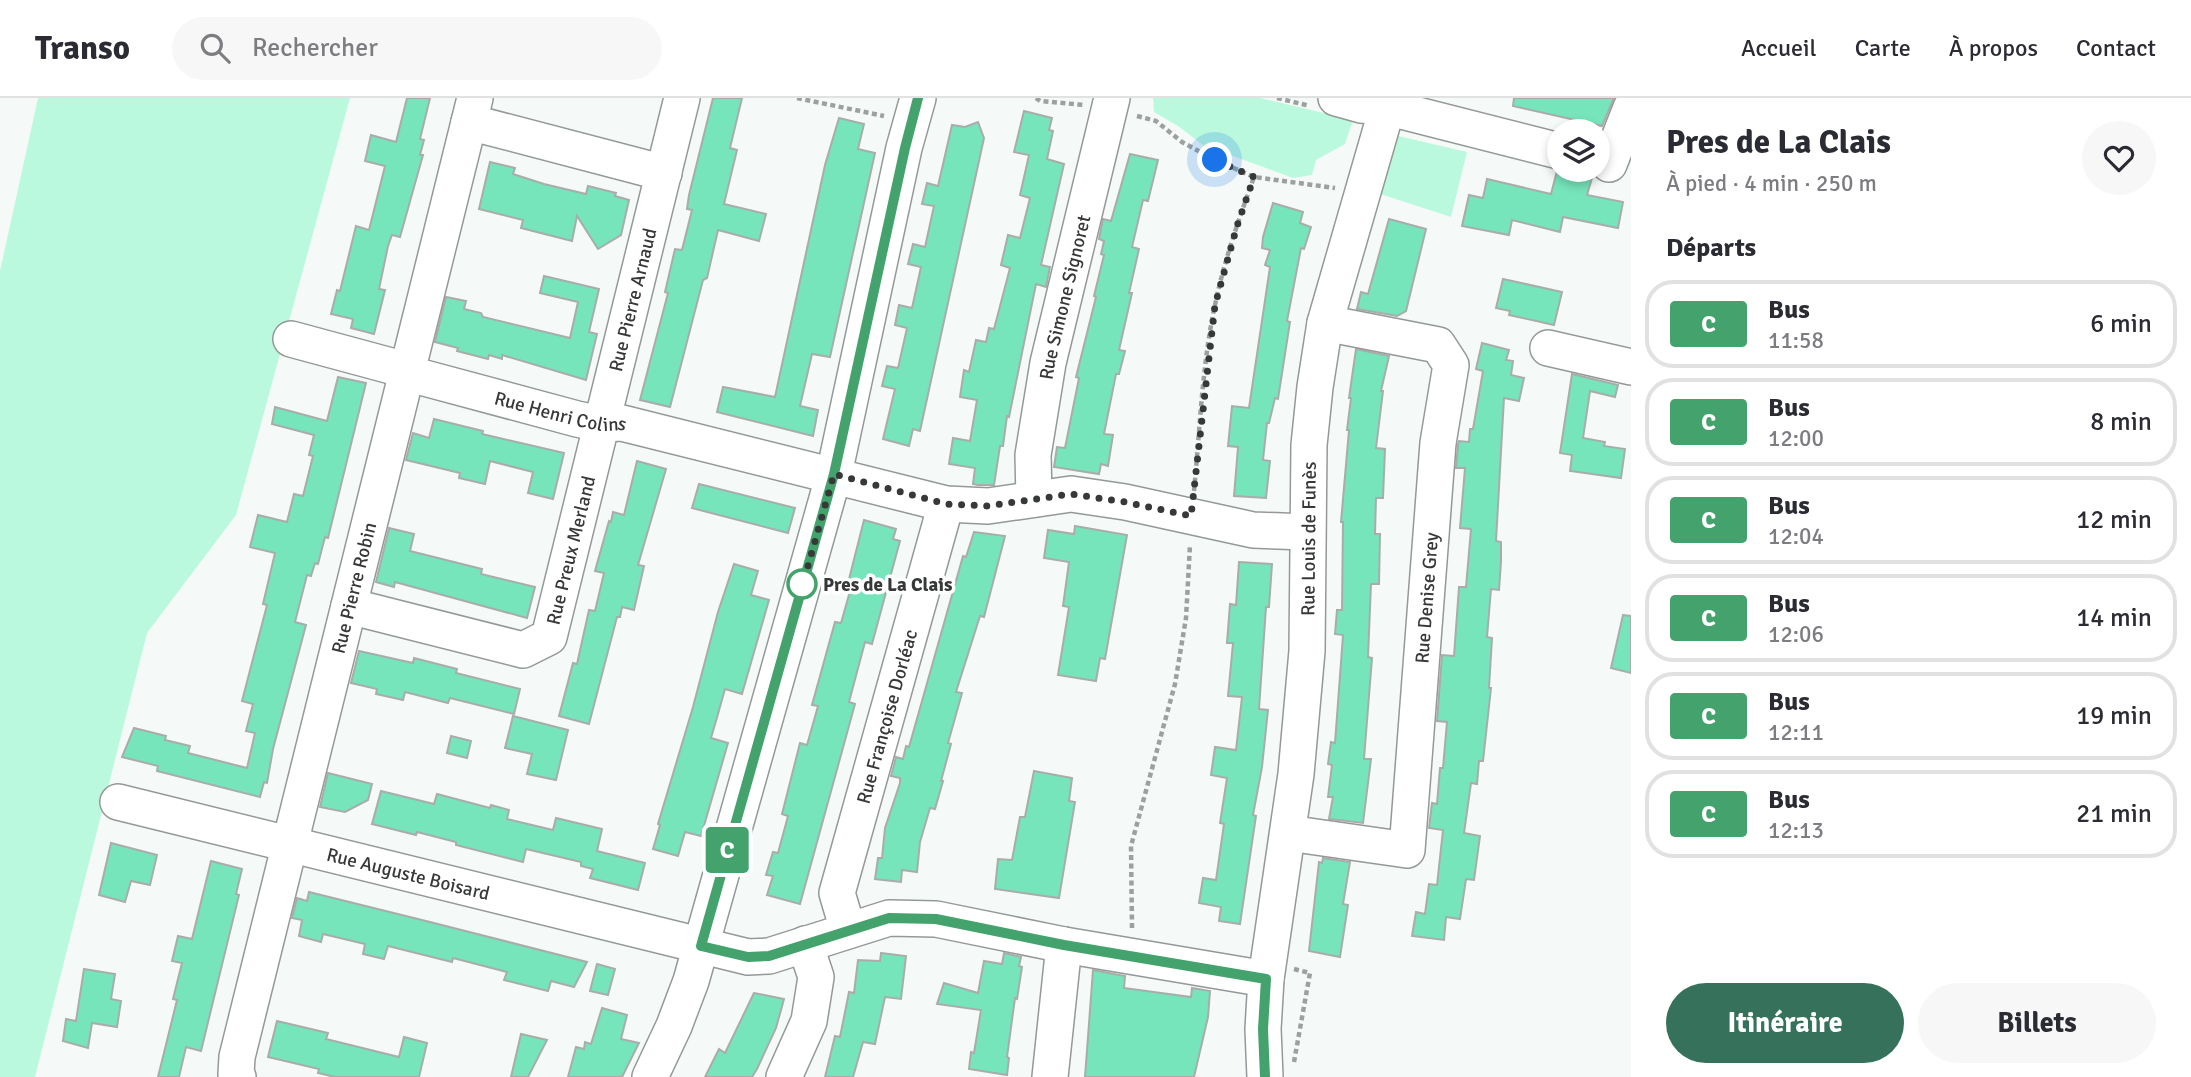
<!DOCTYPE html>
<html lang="fr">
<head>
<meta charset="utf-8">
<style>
	:root { --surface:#fff; --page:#f7f7f7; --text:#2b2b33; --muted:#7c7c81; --line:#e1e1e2; --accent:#36715b }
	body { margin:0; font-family:Signika,sans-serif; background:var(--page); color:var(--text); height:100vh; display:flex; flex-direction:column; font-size:26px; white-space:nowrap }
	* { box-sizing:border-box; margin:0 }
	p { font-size:23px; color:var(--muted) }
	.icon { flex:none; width:38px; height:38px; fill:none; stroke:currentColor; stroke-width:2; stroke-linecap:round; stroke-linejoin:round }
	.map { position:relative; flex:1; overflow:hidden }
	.drawer { display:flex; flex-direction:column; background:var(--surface); width:560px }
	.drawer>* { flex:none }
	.badge { padding:0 14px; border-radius:5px; font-size:24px; line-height:46px }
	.tools { position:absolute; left:1547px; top:21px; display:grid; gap:14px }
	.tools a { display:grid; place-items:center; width:63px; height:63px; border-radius:50%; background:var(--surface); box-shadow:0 4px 10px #0003; font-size:35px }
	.you { position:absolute; width:35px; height:35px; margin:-18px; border:5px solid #fff; border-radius:50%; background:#1a73e8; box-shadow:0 0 0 10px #1a73e833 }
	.map>.badge { position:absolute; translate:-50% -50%; box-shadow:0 0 0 4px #fff }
	h2 { padding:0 35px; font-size:26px; line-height:63px }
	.round { display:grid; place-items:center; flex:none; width:74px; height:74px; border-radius:37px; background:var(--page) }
	.head { display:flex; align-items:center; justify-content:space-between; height:119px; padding:0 35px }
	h1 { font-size:33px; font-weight:700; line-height:52px }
	.action { display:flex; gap:14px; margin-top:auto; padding:14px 35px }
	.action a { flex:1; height:80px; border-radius:42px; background:var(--accent); color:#fff; font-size:28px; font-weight:700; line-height:80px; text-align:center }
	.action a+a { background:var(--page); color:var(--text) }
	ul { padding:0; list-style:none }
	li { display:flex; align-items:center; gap:21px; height:88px; margin:0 14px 10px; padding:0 21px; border:4px solid var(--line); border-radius:28px }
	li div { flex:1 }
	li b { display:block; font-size:26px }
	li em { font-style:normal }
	li .badge { min-width:77px; font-weight:700; text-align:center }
	header { display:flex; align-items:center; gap:42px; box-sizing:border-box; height:98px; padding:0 35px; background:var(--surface); border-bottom:2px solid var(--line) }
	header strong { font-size:33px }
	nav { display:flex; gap:38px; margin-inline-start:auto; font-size:24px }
	.search { width:490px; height:63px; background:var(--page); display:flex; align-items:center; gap:18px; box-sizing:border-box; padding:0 24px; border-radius:38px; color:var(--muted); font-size:26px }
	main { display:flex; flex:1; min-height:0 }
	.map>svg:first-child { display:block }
</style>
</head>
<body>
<header>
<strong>Transo</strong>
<div class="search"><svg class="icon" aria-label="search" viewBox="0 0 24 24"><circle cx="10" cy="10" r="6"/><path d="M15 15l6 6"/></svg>Rechercher</div>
<nav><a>Accueil</a><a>Carte</a><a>À propos</a><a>Contact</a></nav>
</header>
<main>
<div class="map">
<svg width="1631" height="979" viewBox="0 0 1631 979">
	<rect width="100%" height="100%" fill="#f5faf8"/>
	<!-- green -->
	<g fill="#bbf9de">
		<polygon points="38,0 350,0 236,417 147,535 35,979 0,979 0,173"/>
		<polygon points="1153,0 1260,0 1353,22 1345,46 1316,62 1312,77 1293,80 1203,47 1178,28 1154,14"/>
		<polygon points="1394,37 1467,54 1451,119 1377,95"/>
	</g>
	<!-- building -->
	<g fill="#76e5bb" stroke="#a8adab" stroke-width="2">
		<polygon points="407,0 430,0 420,41 424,42 420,57 423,57 400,139 392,137 388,148 379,191 385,192 374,236 351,230 353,221 331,216 337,192 340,193 356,128 369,132 385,68 365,63 371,37 396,44"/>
		<polygon points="713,0 742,0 730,50 737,52 724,106 766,116 759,143 718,132 707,180 703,182 670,309 640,302 668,195 665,194 675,151 682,152 692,112 687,111 689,97"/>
		<polygon points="1514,0 1614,0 1602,28 1513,8"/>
		<polygon points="1024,13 1052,20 1049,32 1053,33 1047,61 1064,66 1041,167 1050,169 1046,189 1036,186 1009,319 1007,318 1003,348 1000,348 994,387 978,387 973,386 975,370 949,366 953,340 970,343 977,302 960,299 964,272 969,274 976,242 986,244 989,230 994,231 1010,170 1001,167 1008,137 1020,140 1030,100 1020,97 1029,57 1014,54"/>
		<polygon points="839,20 864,26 858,51 875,55 830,259 812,256 800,308 818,312 813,338 717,314 723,289 775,299 825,67"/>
		<polygon points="978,24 984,40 920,333 913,331 909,348 883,341 895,291 882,288 887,268 898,270 907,230 895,227 899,207 912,210 921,169 908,166 913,146 925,149 934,108 922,106 927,85 938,88 952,27 965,29"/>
		<polygon points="1130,56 1158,62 1148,103 1143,102 1132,149 1139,151 1129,195 1132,195 1119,252 1125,253 1119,276 1116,276 1104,336 1113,337 1108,368 1101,366 1099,376 1054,369 1057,349 1065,350 1079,280 1076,279 1096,199 1094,198 1104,157 1101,156 1104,143 1099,141 1103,121 1111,123"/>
		<polygon points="490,64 515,70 513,76 544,86 586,96 588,88 616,95 615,98 629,102 621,137 598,151 577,118 572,143 521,130 523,122 479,111"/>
		<polygon points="1557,73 1592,80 1587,97 1623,104 1618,130 1563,119 1560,134 1512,122 1509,137 1462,128 1469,97 1483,100 1487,81 1551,96"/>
		<polygon points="1273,105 1303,114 1300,125 1311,129 1304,151 1301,150 1287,223 1290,224 1278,301 1275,300 1269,325 1267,325 1263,362 1270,363 1266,400 1234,398 1238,349 1228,348 1232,308 1249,310 1270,169 1265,167 1270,152 1262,150 1263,139"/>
		<polygon points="1389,121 1426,131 1406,213 1397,218 1357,211 1361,194 1368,196"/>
		<polygon points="544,178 599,191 589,234 597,236 586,282 502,257 502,261 489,257 488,261 457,253 458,250 435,244 446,199 466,203 464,211 481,215 483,219 570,240 578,204 540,195"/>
		<polygon points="1503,181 1562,194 1554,227 1509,217 1510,213 1496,210"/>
		<polygon points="1482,245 1509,252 1506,262 1513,263 1511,277 1524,280 1519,303 1504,300 1496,443 1501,444 1501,464 1499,492 1491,491 1487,539 1492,540 1489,590 1491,590 1483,663 1479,663 1477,686 1471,685 1464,735 1480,738 1474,782 1466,781 1460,821 1446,819 1444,842 1412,838 1416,814 1425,816 1429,786 1437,787 1443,732 1429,730 1432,705 1437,706 1440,670 1443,670 1447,624 1437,623 1442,557 1454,558 1459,489 1466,489 1471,431 1460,430 1465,370 1456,370 1458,347 1459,343 1469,344 1470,331 1473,331 1483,273 1476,271"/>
		<polygon points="1356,251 1389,258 1381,293 1383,293 1376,350 1385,351 1383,400 1376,400 1375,436 1380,436 1379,486 1371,486 1368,559 1372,560 1364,661 1371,661 1363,725 1329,721 1333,699 1328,699 1332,667 1328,666 1331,644 1335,645 1343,537 1335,536 1337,512 1342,512 1343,424 1341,424 1349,332 1347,332 1351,300 1349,300"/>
		<polygon points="1572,276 1618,287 1615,299 1590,293 1583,340 1605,344 1604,348 1625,351 1621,380 1570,373 1572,357 1560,355"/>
		<polygon points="338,279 366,285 328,440 325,439 318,466 315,465 311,478 307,477 295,524 306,527 273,651 267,685 264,684 260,699 157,673 158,668 122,659 134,630 166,638 165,642 190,648 188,655 247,670 255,635 246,633 253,606 242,603 267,507 263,506 275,455 250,449 258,417 287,424 294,396 303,398 313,358 309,357 314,337 272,326 275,309 327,323"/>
		<polygon points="434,321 483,333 482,336 564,355 553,401 528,395 533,374 490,363 485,386 459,380 460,375 406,362 413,335 429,340"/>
		<polygon points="637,363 666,371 638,467 644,468 634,512 622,509 620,519 617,519 589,626 559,618 573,565 577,566 589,512 595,513 604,475 595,473 609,423 611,424 613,414 624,417"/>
		<polygon points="699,386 795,410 788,435 692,410"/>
		<polygon points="864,422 896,431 893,441 900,443 872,546 865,544 849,604 855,606 800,806 767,797 773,778 766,777 773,754 778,755 788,718 782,716 800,645 807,647 818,608 812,607 835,524 841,525 852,486 848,485"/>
		<polygon points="1075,428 1127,437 1105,561 1100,560 1096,583 1058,577 1069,509 1063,508 1069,464 1044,460 1048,432 1074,436"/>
		<polygon points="389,430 414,436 410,453 482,471 481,476 535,489 527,520 395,484 394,489 376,484"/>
		<polygon points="974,434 1005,438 984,519 980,518 956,594 962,595 948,645 951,646 941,683 943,683 935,711 930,710 920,744 917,774 902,772 901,784 875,781 878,760 882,760 885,730 900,685 900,680 891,678 896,659 903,661 906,648 909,649 963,458 966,459"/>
		<polygon points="1239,464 1272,466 1269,509 1266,509 1259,611 1268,612 1262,669 1253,717 1256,718 1240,826 1219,823 1221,809 1199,805 1203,780 1216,782 1224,726 1220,725 1227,680 1211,677 1215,649 1236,652 1242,599 1228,598 1233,545 1227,545 1230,506 1236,507"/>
		<polygon points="734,466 758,473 751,497 769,502 742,596 725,591 718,616 711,640 728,645 701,738 685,734 678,758 653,751 660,727 658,726 693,609 718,514"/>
		<polygon points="1623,517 1631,518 1631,575 1611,570"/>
		<polygon points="359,553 413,565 414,560 457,571 456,575 520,591 514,616 450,600 448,605 405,594 403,602 376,596 377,591 351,585"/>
		<polygon points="513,618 568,632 556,682 527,676 532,656 505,650"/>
		<polygon points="451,638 471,643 467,660 447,655"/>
		<polygon points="1034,673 1072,680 1069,703 1075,704 1059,800 995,791 998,761 1012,762 1020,719 1025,719"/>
		<polygon points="328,675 372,686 368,702 345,714 320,709"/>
		<polygon points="381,693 434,706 437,696 490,710 491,707 509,712 507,721 553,732 556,720 602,731 597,753 645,765 638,792 590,780 593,771 581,768 581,764 526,751 523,764 456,747 456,744 417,734 416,737 372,726"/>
		<polygon points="111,745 157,757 150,787 131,783 125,804 99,797"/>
		<polygon points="1323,760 1350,764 1343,806 1348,807 1340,859 1309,853 1319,764 1322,765"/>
		<polygon points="211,763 242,771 236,796 239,797 201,953 186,949 179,979 158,979 177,902 173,901 182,865 172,863 178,838 192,841"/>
		<polygon points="309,794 426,823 587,864 574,889 551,883 548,893 504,882 507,874 453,860 452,864 388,848 384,861 363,856 365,846 323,836 321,844 299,838 302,822 292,820 297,800 307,803"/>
		<polygon points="881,855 906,858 901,901 885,899 875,946 863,944 853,979 825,979 835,938 840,939 849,894 854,895 858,862 880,863"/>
		<polygon points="1004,855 1021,859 1019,868 1022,869 1017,901 1015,900 1007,959 1009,960 1007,977 969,971 971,954 974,955 981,912 937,906 944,885 978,895 984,863 1002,866"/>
		<polygon points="597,866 615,871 608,897 590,893"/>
		<polygon points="84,871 115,876 111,901 121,903 117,929 92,925 88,950 63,943 66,921 76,923"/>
		<polygon points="1093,872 1125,878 1124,890 1191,899 1192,890 1210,893 1208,919 1194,979 1085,979"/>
		<polygon points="754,895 784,901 776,930 757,971 752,979 705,979 719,951 725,955"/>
		<polygon points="602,910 627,917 621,941 639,945 622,979 568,979 576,949 584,951 585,944 591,946"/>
		<polygon points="277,923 328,935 326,941 399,959 404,939 427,945 419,979 335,979 318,975 319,971 268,959"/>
		<polygon points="521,936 547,942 528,979 511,979"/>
	</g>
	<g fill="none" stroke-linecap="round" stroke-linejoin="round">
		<!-- minor casing -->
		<g stroke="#949997" stroke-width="38">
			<g id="minor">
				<polyline points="1336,0 1361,7 1386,9 1559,53"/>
				<polyline points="469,24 664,75"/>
				<polyline points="1609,66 1631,10"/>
				<path id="s1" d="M291,241L391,268L406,275L577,321L601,326L622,325L946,406L988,408L1071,396L1125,404L1253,432L1307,434"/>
				<polyline points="1548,250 1631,269"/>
				<path id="s2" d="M1034,401L1033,357L1048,265L1112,0"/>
				<path id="s3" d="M349,508L523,552L549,539L682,0"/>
				<path id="s4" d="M118,704L748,859L769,858L889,820L936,821L1064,847L1266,881"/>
				<path id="s5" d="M1288,735L1407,752L1438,345L1451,267L1438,247L1325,225"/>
				<path id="s6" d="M848,832L837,795L946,406"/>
				<path id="s7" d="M238,979L236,976L237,959L475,0"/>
				<polyline points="650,979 674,928 691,883 834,376 904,50 918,0"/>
				<polyline points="784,979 809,923 816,879 805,846"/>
				<polyline points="1050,979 1064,847"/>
				<path id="s8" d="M1265,979L1263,931L1266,881L1296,676L1307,553L1309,347L1315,289L1325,225L1390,0"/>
			</g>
		</g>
		<!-- path -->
		<g stroke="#9ca09e" stroke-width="4.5" stroke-dasharray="5 3.5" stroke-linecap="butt">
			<polyline points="797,0 884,18"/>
			<polyline points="1036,0 1040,3 1084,7"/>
			<polyline points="1277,0 1310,8"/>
			<polyline points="1137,18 1156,23 1182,44 1215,62 1254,79 1335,90"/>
			<path d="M1194,393C1200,331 1202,267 1215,207C1224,163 1239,121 1254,79"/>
			<polyline points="1132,830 1131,748 1175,586 1186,520 1190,447"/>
			<polyline points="1294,871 1310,875 1294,964"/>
		</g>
		<!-- minor -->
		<use href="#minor" stroke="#fff" stroke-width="35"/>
	</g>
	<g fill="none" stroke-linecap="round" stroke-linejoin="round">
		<!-- line casing -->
		<g stroke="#fff" stroke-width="16">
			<polyline id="line" points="918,0 905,50 834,376 701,848 748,859 769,858 889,820 936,821 1064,847 1266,881 1263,931 1265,979"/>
		</g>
		<!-- line -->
		<use href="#line" stroke="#44a36d" stroke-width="10"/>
		<!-- walk -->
		<polyline stroke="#373938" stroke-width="7" stroke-dasharray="0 12.6" points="802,486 802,489 834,376 946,406 988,408 1071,396 1125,404 1191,418 1215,207 1237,128 1254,79 1215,62"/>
	</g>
	<!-- markers -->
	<circle fill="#fff" stroke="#44a36d" stroke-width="3.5" cx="802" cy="486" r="14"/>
	<g text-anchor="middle" stroke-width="7" stroke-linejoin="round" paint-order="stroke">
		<!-- street labels -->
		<g font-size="19" fill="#373938" stroke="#fff">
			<text dy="7" stroke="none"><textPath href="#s2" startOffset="205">Rue Simone Signoret</textPath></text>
			<text dy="7" stroke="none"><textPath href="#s3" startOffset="556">Rue Pierre Arnaud</textPath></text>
			<text dy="7" stroke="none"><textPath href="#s1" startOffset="280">Rue Henri Colins</textPath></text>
			<text dy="7" stroke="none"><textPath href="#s8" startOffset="541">Rue Louis de Funès</textPath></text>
			<text dy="7" stroke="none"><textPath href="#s3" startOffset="298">Rue Preux Merland</textPath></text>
			<text dy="7" stroke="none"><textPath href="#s7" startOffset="504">Rue Pierre Robin</textPath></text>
			<text dy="7" stroke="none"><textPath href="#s5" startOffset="373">Rue Denise Grey</textPath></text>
			<text dy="7" stroke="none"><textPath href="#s6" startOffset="222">Rue Françoise Dorléac</textPath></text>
			<text dy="7" stroke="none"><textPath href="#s4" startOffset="299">Rue Auguste Boisard</textPath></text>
		</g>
		<!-- stop labels -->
		<g font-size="19" font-weight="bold" fill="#373938" stroke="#fff" text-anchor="start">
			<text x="823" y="493">Pres de La Clais</text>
		</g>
	</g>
</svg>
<div class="tools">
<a><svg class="icon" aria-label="layers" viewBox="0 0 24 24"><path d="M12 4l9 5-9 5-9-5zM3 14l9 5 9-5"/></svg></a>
</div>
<div class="you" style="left:1215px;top:62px"></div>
<b class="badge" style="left:727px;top:752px;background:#44a36d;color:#fff">C</b>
</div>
<section class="drawer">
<div class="head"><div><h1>Pres de La Clais</h1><p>À pied · 4 min · 250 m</p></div><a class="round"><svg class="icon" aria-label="heart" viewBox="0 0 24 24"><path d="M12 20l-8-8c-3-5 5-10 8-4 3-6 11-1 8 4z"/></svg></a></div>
<h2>Départs</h2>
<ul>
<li><span class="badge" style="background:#44a36d;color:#fff">C</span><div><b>Bus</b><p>11:58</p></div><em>6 min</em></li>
<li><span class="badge" style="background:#44a36d;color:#fff">C</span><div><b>Bus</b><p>12:00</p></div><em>8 min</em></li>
<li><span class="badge" style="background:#44a36d;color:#fff">C</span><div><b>Bus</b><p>12:04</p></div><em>12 min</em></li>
<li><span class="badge" style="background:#44a36d;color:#fff">C</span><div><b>Bus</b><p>12:06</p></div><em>14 min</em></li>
<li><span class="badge" style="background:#44a36d;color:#fff">C</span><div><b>Bus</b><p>12:11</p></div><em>19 min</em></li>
<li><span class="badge" style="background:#44a36d;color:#fff">C</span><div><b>Bus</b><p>12:13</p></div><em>21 min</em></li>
</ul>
<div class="action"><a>Itinéraire</a><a>Billets</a></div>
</section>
</main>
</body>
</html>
